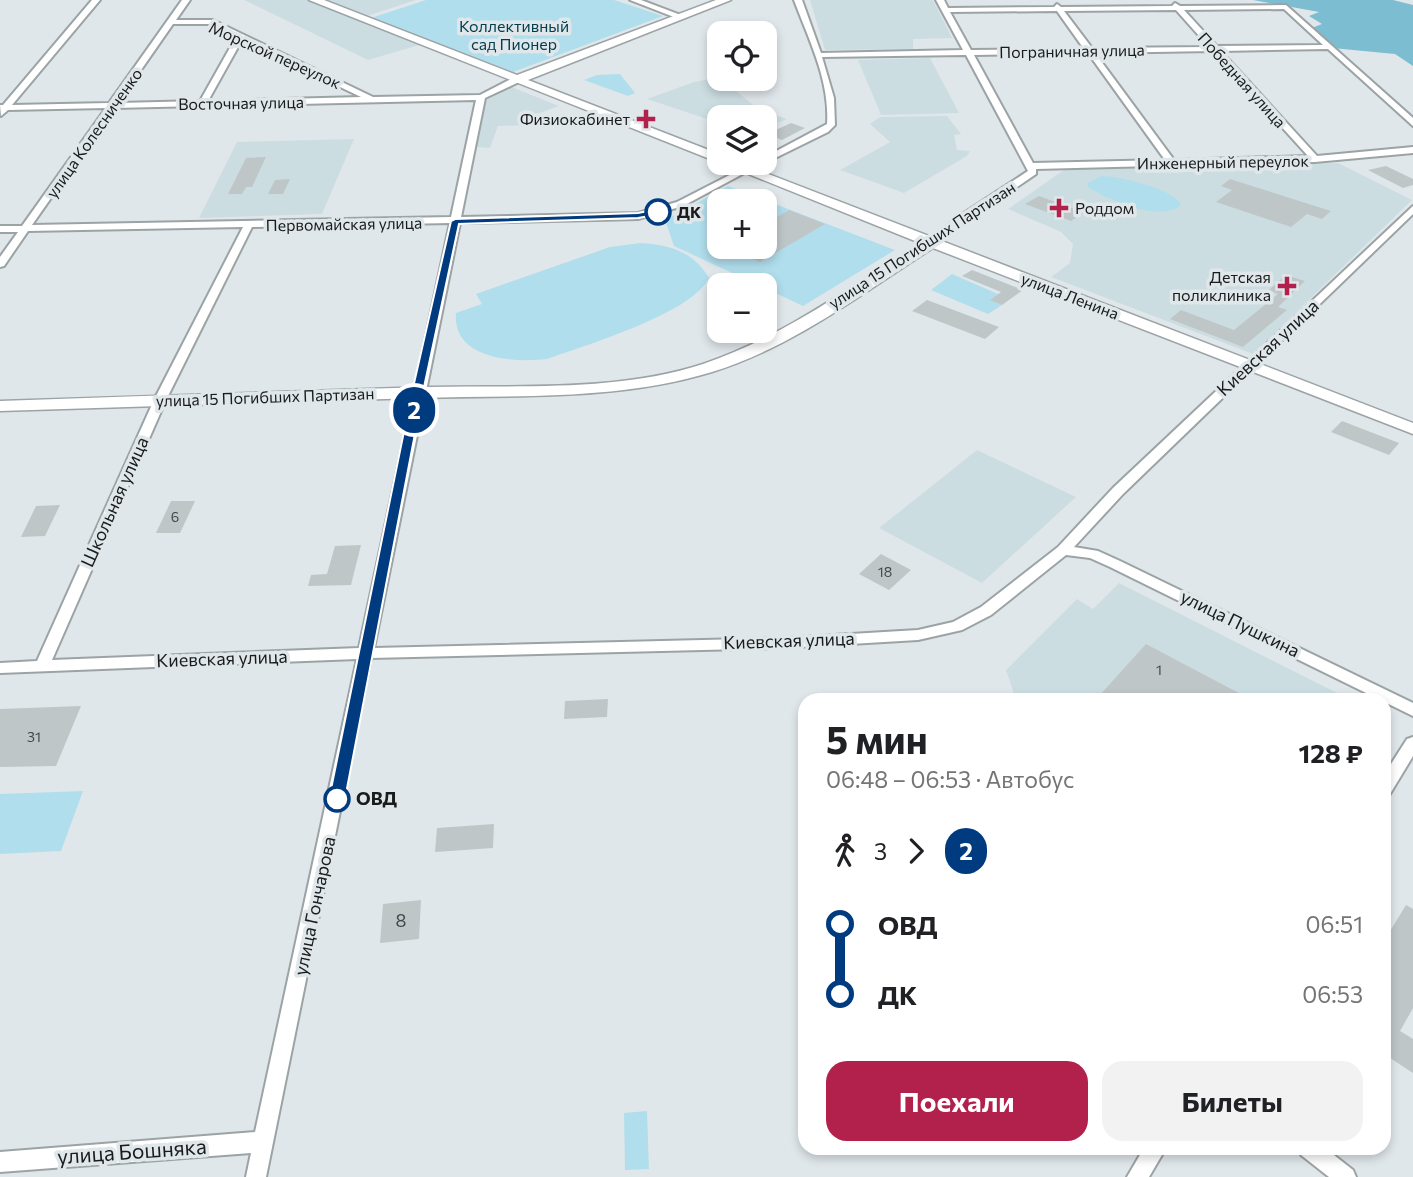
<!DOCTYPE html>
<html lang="ru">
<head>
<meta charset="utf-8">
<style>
	:root { --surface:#fff; --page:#f2f2f2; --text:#202124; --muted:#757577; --accent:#b2204c }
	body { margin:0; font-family:Commissioner,sans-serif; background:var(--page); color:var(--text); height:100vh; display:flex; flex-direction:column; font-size:26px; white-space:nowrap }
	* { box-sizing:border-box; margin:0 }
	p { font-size:23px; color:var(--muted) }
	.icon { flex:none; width:38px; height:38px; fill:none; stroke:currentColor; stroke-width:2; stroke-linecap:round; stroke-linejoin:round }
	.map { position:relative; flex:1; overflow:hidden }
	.details { position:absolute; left:798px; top:693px; width:593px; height:462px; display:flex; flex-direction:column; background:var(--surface); border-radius:21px; box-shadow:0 4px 10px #0003 }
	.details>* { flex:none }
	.badge { padding:0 14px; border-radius:23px; font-size:24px; line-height:46px }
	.controls { position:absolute; left:707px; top:21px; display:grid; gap:14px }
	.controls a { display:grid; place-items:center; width:70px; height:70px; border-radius:14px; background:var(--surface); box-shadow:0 4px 10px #0003; font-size:35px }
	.map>.badge { position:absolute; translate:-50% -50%; box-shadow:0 0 0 4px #fff }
	.legs { display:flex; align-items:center; gap:10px; height:77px; padding:0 28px; font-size:23px }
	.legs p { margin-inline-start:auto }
	.overview { display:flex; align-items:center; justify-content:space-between; height:119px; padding:0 28px }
	h1 { font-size:38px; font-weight:700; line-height:52px }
	.button { display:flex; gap:14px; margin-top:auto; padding:14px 28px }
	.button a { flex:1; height:80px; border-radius:21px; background:var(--accent); color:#fff; font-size:28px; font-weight:700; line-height:80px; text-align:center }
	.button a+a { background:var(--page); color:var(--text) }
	ul { padding:0 28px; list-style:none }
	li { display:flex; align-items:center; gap:24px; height:70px; font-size:26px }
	li i { display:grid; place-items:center; width:10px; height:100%; margin:0 9px; background:currentColor }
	li i::after { content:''; width:18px; height:18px; margin:-9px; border:5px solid; border-radius:50%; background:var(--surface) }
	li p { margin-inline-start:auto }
	li:first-child i { background:linear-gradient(#0000 50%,currentColor 0) }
	li:last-child i { background:linear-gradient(currentColor 50%,#0000 0) }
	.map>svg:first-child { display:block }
</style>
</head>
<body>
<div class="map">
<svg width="1413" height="1177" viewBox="0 0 1413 1177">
	<rect width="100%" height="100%" fill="#e0e7ea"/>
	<!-- built -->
	<g fill="#ccdde2">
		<polygon points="244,0 308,0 423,44 368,60"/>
		<polygon points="326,0 416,0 367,16"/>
		<polygon points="810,0 933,0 952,38 913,39 913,49 825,50"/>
		<polygon points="930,58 959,113 881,115 858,60"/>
		<polygon points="719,77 757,108 787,119 765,128 765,117 719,117 719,123 647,99 694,82"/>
		<polygon points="509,86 559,106 537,114 536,125 498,126 490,148 476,147 485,98"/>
		<polygon points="947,116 961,134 954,135 957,150 970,151 967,156 904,193 840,170 890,142 870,124 880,117"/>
		<polygon points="354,139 322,214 199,218 237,142"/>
		<polygon points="1338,163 1412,200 1253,354 1051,277 1070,263 1073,244 1061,232 1008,209 1068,167"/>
		<polygon points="977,450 1076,497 982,583 879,528"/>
		<polygon points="1119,583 1351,700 1016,700 1006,670 1077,599 1093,609"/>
	</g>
	<!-- green -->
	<g fill="#b1deec" fill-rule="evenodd">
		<polygon points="426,0 614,0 663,16 513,72 371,18"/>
		<polygon points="620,74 635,93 628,96 584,80 597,75"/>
		<path d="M1102,176C1119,176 1175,189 1181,205C1160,223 1110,200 1089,188L1087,183Z"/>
		<path d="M728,186L895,250L803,306L765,288V285H758L674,246L665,220ZM719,201H765V247H719Z"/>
		<path d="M640,243C670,245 693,251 709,278C691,314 586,345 547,359C513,363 452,359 456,313L482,304L476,294L610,247Z"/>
		<polygon points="952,274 998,294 991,300 1002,305 988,314 931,290"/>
		<polygon points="83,791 61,851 0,854 0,794"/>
		<polygon points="647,1111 649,1169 625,1170 624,1113"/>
	</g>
	<!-- forest -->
	<polygon fill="#7dbdd1" points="1253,0 1393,0 1413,5 1413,66 1395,54 1332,48 1309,29 1322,24 1309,16 1319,12"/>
	<!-- building -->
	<g fill="#bfc6c8">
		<polygon points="791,123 805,128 782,140 767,134"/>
		<polygon points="266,157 252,187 246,187 242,194 228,194 246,158"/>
		<polygon points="1386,166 1413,179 1413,185 1403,188 1368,170"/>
		<polygon points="290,179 283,194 268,194 275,180"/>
		<polygon points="1230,179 1331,211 1322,219 1307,214 1291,227 1216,202 1232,190 1221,186"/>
		<polygon points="1039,196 1072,208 1084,213 1071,221 1025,204"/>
		<polygon points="789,210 825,224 760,262 724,247 765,247 765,224"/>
		<polygon points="972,270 1023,290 1002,305 990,300 1001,292 962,276"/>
		<polygon points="1286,275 1305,281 1278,307 1287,310 1243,347 1170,319 1181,310 1234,330 1278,294 1269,290"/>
		<polygon points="927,300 999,327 985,339 912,311"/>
		<polygon points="1342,421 1399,443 1389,455 1331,432"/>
		<polygon points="171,501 195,501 180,533 156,533"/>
		<polygon points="60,505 45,536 21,537 36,506"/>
		<polygon points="361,545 351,585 308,586 311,575 327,574 335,546"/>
		<polygon points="881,554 911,570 889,590 859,574"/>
		<polygon points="1146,644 1252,700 1106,700 1099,696"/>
		<polygon points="608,699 607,717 564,719 565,701"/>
		<polygon points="81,706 56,766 0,767 0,709"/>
		<polygon points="494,824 493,848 435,852 437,828"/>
		<polygon points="421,900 419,939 380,943 383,904"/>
		<polygon points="1406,905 1413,909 1413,1008 1400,1031 1413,1039 1413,1073 1384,1054 1384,941"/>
	</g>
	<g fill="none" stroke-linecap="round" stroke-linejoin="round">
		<!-- street casing -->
		<g stroke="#9ca3a5" stroke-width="4">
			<g id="street">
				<path d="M92,0H100L12,105L109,103L182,0H190L176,20H213L373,97L480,95L513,78H519V82L485,98L461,217L638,213L677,202L753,163H763L683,206L638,219L460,223L374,648L783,638L918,630L953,622L981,607L1058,547L1113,488L1413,206V214L1123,494L1074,547L1098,551L1120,561L1413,703V716L1110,567L1090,558L1066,555L991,615L962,630L918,640L783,648L371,658L266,1177H246L251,1153L0,1172V1152L255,1132L357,659L0,673V663L37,661L154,400L243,227L28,231L4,266L0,267V257L18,232H0V226H22L106,108L8,110L1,116L0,105H3ZM173,24H209L236,37L200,101L118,103ZM242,40L361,97L208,101ZM476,100L451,217L32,225L114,108ZM450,223L359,648L52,660L166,400L252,227Z"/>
				<polygon points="630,0 641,0 686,17 679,19"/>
				<path d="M794,0H802L821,53L963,50L936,0H944L948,8L1054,7L1057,4L1061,7L1172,6L1175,3L1180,6L1286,5L1413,118V126L1328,49L1221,51L1317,156L1413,147V153L1315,162L1036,169V174L932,245L927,242L928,240L958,217L1028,171L966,55L822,57L834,98L835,125L828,132L765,163V157L827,124C830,81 809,40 794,0ZM1284,9L1323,45L1217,46L1184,10ZM1176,10L1209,47L1092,48L1064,11ZM1057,11L1084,49L971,50L950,12ZM1213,51L1308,156L1174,160L1095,53ZM1088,53L1165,160L1033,163L974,55Z"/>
				<polygon points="1413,737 1413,756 1390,794 1384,795 1384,775 1407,739"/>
				<polygon points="1144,1148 1166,1148 1149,1177 1127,1177"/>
				<polygon points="1298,1148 1325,1148 1353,1170 1356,1177 1329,1177 1301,1155"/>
			</g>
		</g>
		<!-- secondary casing -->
		<g stroke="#9ca3a5" stroke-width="3">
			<g id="secondary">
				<polygon points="309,0 324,0 517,75 716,0 731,0 528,80 719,154 720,163"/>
				<path d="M721,163H740L1413,423V434L933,248C863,293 793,347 712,372C617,401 516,395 418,398C279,402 139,407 0,411V401C143,396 286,391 429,387C519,385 617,392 703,364C783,337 850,287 920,243Z"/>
			</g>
		</g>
		<!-- street -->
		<use href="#street" fill="#fff" fill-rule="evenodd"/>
		<!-- secondary -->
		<use href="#secondary" fill="#fff" fill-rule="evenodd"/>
	</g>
	<!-- line-1 -->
	<polygon fill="#003b80" stroke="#fff" stroke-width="2" points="658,209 661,214 638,218 459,224 423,392 345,799 337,805 331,803 329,799 412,392 451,221 455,219 638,213"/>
	<!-- markers -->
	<g fill="#b2204c" stroke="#e0e7ea" stroke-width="2.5">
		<path d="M642.5 108.5h7v7h7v7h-7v7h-7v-7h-7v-7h7z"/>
		<path d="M1055.5 197.5h7v7h7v7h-7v7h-7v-7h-7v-7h7z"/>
		<path d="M1283.5 275.5h7v7h7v7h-7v7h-7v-7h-7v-7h7z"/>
	</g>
	<g fill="#fff" stroke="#003b80" stroke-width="3.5">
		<circle cx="658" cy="212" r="12"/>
		<circle cx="337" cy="799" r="12"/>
	</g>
	<g text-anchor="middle" stroke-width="7" stroke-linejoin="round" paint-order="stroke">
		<!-- number labels -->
		<g font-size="14" fill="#424647">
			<text x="175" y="522">6</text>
			<text x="885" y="577">18</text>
			<text x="1159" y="675">1</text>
			<text x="34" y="742">31</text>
		</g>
		<!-- far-park labels -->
		<g font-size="16" fill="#013e4d" stroke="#e0e7ea">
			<text x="514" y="32">Коллективный<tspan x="514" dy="18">сад Пионер</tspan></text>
		</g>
		<!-- far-street labels -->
		<g font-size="16" fill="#191b1c" stroke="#e0e7ea">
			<text transform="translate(1072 51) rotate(-1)" y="6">Пограничная улица</text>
			<text transform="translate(275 55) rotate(24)" y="6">Морской переулок</text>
			<text transform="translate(1242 80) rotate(48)" y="6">Победная улица</text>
			<text transform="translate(241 103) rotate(-1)" y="6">Восточная улица</text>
			<text transform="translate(94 133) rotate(-55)" y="6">улица Колесниченко</text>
			<text transform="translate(1223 162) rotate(-1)" y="6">Инженерный переулок</text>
			<text transform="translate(344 224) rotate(-1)" y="6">Первомайская улица</text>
			<text transform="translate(922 245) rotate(-33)" y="6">улица 15 Погибших Партизан</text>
			<text transform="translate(1070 296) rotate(21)" y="6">улица Ленина</text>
			<text transform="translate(265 397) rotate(-2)" y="6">улица 15 Погибших Партизан</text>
		</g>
		<!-- far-poi labels -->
		<g font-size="16" fill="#191b1c" stroke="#e0e7ea" text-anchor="end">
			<text x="630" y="125">Физиокабинет</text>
			<text x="1075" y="214" text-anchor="start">Роддом</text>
			<text x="1271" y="283">Детская<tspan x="1271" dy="18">поликлиника</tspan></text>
		</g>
		<!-- far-stop labels -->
		<g font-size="16" font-weight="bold" fill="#191b1c" stroke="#e0e7ea" text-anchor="start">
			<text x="677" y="218">ДК</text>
		</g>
		<!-- street labels -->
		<g font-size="18" fill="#191b1c" stroke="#e0e7ea">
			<text transform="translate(1268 348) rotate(-43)" y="6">Киевская улица</text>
			<text transform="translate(115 502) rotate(-66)" y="6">Школьная улица</text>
			<text transform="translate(1240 624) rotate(26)" y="6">улица Пушкина</text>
			<text transform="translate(789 641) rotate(-2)" y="6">Киевская улица</text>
			<text transform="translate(222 659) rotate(-2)" y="6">Киевская улица</text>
			<text transform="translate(315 906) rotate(-78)" y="6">улица Гончарова</text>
		</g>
		<!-- stop labels -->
		<g font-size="18" font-weight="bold" fill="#191b1c" stroke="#e0e7ea" text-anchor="start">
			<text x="356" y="805">ОВД</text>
		</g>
		<!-- near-number labels -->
		<g font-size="18" fill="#424647">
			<text x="401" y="927">8</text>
		</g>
		<!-- near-street labels -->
		<g font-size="21" fill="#191b1c" stroke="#e0e7ea">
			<text transform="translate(132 1152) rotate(-4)" y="7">улица Бошняка</text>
		</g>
	</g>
</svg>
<div class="controls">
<a><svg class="icon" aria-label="locate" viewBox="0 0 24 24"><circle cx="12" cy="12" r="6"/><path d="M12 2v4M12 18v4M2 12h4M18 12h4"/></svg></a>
<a><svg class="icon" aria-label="layers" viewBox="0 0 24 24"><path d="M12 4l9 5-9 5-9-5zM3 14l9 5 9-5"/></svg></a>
<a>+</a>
<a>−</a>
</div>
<b class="badge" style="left:414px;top:410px;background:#003b80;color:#fff">2</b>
<section class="details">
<div class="overview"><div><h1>5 мин</h1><p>06:48 – 06:53 · Автобус</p></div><b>128 ₽</b></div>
<div class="legs"><svg class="icon" aria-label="walk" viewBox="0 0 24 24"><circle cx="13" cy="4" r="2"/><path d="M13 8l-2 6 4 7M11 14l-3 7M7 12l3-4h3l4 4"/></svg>3<svg class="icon" aria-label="forward" viewBox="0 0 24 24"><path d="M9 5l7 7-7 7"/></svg><b class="badge" style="background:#003b80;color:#fff">2</b></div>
<ul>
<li><i style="color:#003b80"></i><b>ОВД</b><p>06:51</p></li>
<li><i style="color:#003b80"></i><b>ДК</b><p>06:53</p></li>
</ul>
<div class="button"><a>Поехали</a><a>Билеты</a></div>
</section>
</div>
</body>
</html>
